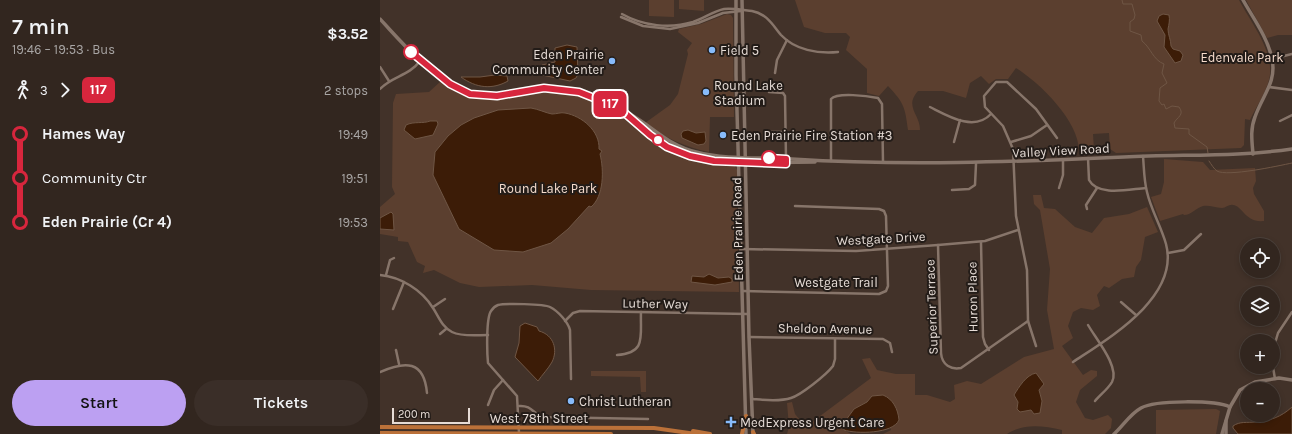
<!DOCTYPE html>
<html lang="en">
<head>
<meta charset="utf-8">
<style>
	:root { --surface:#32261f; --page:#3a2e28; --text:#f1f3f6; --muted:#a8a5a4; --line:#4d433d; --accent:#bca0f2 }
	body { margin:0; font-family:Karla,sans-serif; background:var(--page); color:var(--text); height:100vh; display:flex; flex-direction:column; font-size:15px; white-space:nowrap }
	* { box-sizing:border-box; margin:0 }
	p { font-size:13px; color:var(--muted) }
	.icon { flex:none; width:22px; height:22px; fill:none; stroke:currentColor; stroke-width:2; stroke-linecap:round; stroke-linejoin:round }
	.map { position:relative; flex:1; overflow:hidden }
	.side { display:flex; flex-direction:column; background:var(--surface); width:380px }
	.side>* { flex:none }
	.badge { padding:0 8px; border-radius:6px; font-size:14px; line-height:26px }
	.buttons { position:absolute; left:860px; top:238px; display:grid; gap:8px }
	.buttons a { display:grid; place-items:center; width:40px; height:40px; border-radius:50%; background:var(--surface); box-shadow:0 2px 6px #0003,0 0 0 1px var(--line); font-size:20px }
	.scale { position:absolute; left:12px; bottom:10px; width:78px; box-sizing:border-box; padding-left:4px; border:2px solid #e6dcd6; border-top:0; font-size:11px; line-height:14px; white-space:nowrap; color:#e6dcd6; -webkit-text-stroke:3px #231c18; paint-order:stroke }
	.map>.badge { position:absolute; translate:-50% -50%; box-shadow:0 0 0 2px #fff }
	.legs { display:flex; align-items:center; gap:6px; height:44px; padding:0 12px; font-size:13px }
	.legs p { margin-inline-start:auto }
	.headline { display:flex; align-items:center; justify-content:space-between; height:68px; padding:0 12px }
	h1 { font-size:22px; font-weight:600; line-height:30px }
	.primary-button { display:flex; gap:8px; margin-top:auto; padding:8px 12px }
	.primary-button a { flex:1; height:46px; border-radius:24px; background:var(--accent); color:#111; font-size:16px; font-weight:600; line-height:46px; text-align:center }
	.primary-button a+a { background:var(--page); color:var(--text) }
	ul { padding:0 12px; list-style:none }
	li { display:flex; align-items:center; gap:14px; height:44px; font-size:15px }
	li i { display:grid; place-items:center; width:6px; height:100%; margin:0 5px; background:currentColor }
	li i::after { content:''; width:10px; height:10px; margin:-5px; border:3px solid; border-radius:50%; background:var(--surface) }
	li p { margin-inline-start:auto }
	li:first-child i { background:linear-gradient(#0000 50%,currentColor 0) }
	li:last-child i { background:linear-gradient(currentColor 50%,#0000 0) }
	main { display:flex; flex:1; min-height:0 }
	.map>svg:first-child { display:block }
</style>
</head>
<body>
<main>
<section class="side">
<div class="headline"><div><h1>7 min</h1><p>19:46 – 19:53 · Bus</p></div><b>$3.52</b></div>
<div class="legs"><svg class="icon" aria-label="walk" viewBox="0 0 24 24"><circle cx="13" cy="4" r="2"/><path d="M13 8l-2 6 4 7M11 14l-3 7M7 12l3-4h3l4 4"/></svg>3<svg class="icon" aria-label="forward" viewBox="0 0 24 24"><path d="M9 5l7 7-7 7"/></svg><b class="badge" style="background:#d7263d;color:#fff">117</b><p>2 stops</p></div>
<ul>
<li><i style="color:#d7263d"></i><b>Hames Way</b><p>19:49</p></li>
<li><i style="color:#d7263d"></i><span>Community Ctr</span><p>19:51</p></li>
<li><i style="color:#d7263d"></i><b>Eden Prairie (Cr 4)</b><p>19:53</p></li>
</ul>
<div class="primary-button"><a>Start</a><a>Tickets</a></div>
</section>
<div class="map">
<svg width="912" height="434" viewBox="0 0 912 434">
	<rect width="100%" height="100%" fill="#423229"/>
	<!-- green -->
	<g fill="#5b3f2f" fill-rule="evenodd">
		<polygon points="269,0 294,0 294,17 269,16"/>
		<polygon points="299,0 324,0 324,11 299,9"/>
		<path d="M415,0H859C871,23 896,53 889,80C885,94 876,107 870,120L865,119L864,145L861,148L736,153L730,149L729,133L713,134L714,150L699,151C699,121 660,83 636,68L628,79H616L609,84L601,76L590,83L586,98L563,91H538C524,107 540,114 540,130H528C525,107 524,103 508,86L499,96L487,93V69L466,50L470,37L466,33H445L424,27Z"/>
		<polygon points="866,0 912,0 912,35 898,35 887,38"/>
		<path d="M347,14L351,15L353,18L354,117H330L329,152C305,147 285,138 265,123L290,105L298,94L308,54L307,50L312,43L298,32L299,29L321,24Z"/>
		<polygon points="61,81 84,94 106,99 168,90 187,92 203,97 239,112 277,143 311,160 355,166 357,170 359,292 211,290 152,285 99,287 80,283 54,270 43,273 45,266 37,262 28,242 18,241 18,237 0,234 0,207 15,194 12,187 13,103 16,94 49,92"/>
		<path d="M784,159L823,162L830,170L875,168L876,181L873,188L874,194L884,211V221C865,223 863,206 853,205C849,204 846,208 842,208C835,208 830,205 823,206C816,208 811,215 804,215L803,214L780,221L771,197L781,194L784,182Z"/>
		<path d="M653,195H661L664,208L675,209L695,227L712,233L724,218L749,214L767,207L778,232L765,237L761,260L756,267L754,277L742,279L729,288L724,286L717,295L720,306L713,310L701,308L693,312L688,326L693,338L682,346L703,375L711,370L717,371V376L700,390L696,402L705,418L713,420L728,415L732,419L731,428L725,434H682V430C663,426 644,423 627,434H503L511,430L497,396H492L487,402L474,409L463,424L464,430L471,434H407L409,427L407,403L412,402L415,414L424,425H428L491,378L482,359L490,358L497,370L516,374H535V395H547L570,402L575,399L574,385L587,381L601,384L644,357L674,349L667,310L670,269L660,210L654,204ZM652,374L659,390L662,401L637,409L638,402L634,395L640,386Z"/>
		<polygon points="211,371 266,371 266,392 261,392 260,377 211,376"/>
		<polygon points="836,409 840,411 836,434 776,434 776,410"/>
	</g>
	<!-- water -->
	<g fill="#3c1c07" stroke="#6f5645">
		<path d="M783,14L789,15C790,20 789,24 788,29C788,35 791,40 791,46L793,49L800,51L803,55L801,61L795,63L784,47L785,35L777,21L779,16Z"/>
		<polygon points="187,45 197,47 198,74 196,78 190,81 162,75 159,72 162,65 175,62 175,48"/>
		<path d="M115,75L127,76L128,81C112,90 96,88 81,77H100Z"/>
		<path d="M151,108C158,109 166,113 172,114C177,114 181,112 185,113C202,116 220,131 219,149L222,151L220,154C224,170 224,196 211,207L209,206L188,229L171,243L143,252L114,250L79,229L53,175L55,152L68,136L81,125L94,118L118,110Z"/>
		<path d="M50,121H57L58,124L53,135L35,139L24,130L26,125C34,121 43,124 50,121Z"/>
		<polygon points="308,130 316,133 325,132 326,141 324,144 318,145 302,138 301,134 303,131"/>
		<polygon points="11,212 13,214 14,230 0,229 0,218"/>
		<polygon points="329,274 338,278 349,277 352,279 352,282 335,285 311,282 312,276 324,277"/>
		<path d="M145,323L157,327L159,331C174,335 178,350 172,362C168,369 162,375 158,381L135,357L139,343L140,326Z"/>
		<path d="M656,373L664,384L659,390L662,401L660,413L654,414L651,410L640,412L637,409L638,402L634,395C639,387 646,375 656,373Z"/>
		<path d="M503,395C513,399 518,409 519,420C513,434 476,434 464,430L463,424L474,409L487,402L492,396Z"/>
		<path d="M912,407V434H858L853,428V426C860,421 867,423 875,422C890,421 901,417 912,407Z"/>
	</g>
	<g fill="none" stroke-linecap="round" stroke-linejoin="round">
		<!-- stream -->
		<g stroke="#6f5645" stroke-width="1">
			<path d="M742,0L743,4H752L755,15L754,19L750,22V31L761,35L762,41C771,48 773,60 784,64L782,73L787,83L780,88L779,101L782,105L784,104L786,109L792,106L799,107C805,115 797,117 794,123L795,128L809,129V134L827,147L828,153"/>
			<path d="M829,161C831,164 834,169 837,171C847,177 898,166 912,163"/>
		</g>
		<!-- street -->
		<g stroke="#87756a" stroke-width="2.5">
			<path d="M242,14C263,26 290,29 313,22C324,18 334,11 344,9C353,8 363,10 372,11C387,14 392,24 401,35C415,50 438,54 458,52"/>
			<polyline points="241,17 263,26 290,29 318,23 343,13 361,11"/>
			<polyline points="892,59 912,54"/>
			<polyline points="0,67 9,81"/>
			<polyline points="395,73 397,60 407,40"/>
			<polyline points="889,87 912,90"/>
			<path d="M0,89C12,76 29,76 40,61"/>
			<polyline points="389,92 403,93 405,96 406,159"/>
			<path d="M550,107C568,116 594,132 611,114"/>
			<polyline points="900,121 912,115"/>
			<polyline points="390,132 406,132"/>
			<polyline points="574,142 580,120"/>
			<polyline points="631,142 651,136 667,125"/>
			<path d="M708,158L709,180C718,197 750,189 766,188"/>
			<path d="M451,161V99C457,92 488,96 498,98L502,104L503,162"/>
			<polyline points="679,188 683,175 683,160"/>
			<polyline points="572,190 589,189 595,185 596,164"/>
			<polyline points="707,209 706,205 717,188"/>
			<polyline points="601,242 603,337 605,344 609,350"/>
			<path d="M558,245L561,353C562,365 571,370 581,368L648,321"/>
			<polyline points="362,249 476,251 558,245 605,241 638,230"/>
			<polyline points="788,253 804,250 821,234"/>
			<path d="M0,275C21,277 42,290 53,308C59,317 62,327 72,332C82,337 97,335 108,335"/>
			<polyline points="6,275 10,260 14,258"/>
			<polyline points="363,291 499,294 506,291 508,286 506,216 504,211 499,209 415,206"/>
			<polyline points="741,302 756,315"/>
			<polyline points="53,307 65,299"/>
			<polyline points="13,309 24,282"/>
			<polyline points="185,321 193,313 200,311 368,314"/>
			<path d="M708,325C716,339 740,367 732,382C728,389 720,395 715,401"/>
			<polyline points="60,334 66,329"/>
			<polyline points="369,337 503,339 510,343 512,352"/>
			<polyline points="656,346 648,321 647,270 636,216 633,149 623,126 605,107 604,96 616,82 627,82 656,109 677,138"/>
			<polyline points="16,350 19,364"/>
			<polyline points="893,350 898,333 912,312"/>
			<path d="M237,355C267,353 260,336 261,312"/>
			<path d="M693,362C729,338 800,297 786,244C781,226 771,210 767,192C764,181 764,168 763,156"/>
			<polyline points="893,367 895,379"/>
			<path d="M0,372C25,361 44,360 47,393"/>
			<path d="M373,399C384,400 399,402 411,398C421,395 446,375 453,366L455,359V339"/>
			<polyline points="108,405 114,390 123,380"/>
			<path d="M139,406C153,405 153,415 164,417L268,419"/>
			<path d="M139,433L137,396L108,363C107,353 106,318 111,311C113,308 115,306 118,305C125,303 164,304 170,307C178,311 188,322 190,330L191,379"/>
		</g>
		<!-- secondary -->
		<g stroke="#87756a" stroke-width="3.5">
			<polyline points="356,0 356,75 366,434"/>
			<polyline points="362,0 369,337 373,434"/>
			<path d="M863,0C873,18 888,38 892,59C897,82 882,96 875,117C870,129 872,142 873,154"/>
			<path d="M0,19C30,51 72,104 121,96C152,91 169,84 201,93C218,97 235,105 250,114C273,127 289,146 316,152C347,160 380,157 412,159C523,166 633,162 744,157C800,154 856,157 912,149"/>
			<polyline points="244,113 283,144 313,157 334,161 359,163 435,162"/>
			<path d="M734,434C743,426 750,414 761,408C775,400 835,400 850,407"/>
			<polyline points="842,434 850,407 860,390 875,382 899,378 912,380"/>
			<polyline points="846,434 846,421"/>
		</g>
		<!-- primary -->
		<g stroke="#bb7139" stroke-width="4">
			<polyline points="0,427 274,428 316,434"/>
			<polyline points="313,431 330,434"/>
			<polyline points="373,432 374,434"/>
			<polyline points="0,433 231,434"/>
			<polyline points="362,434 366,416"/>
		</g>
	</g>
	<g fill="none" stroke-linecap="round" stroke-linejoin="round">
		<!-- line-1 casing -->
		<g stroke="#fff" stroke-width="9">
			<polyline id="line-1" points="31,52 70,84 90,94 117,96 164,88 199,92 239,108 270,135 287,147 310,156 334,161 406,164 406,159 389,158"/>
		</g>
		<!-- line-1 -->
		<use href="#line-1" stroke="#d7263d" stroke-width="6"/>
	</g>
	<!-- markers -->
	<g fill="#87bbfb" stroke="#231c18" stroke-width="1.5">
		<circle cx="332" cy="50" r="4"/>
		<circle cx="232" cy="61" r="4"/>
		<circle cx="326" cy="92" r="4"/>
		<circle cx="343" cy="135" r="4"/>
		<circle cx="191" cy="401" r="4"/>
		<path d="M349 416h4v4h4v4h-4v4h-4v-4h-4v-4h4z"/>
	</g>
	<g fill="#fff" stroke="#d7263d" stroke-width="2">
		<circle cx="31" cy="52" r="7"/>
		<circle cx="278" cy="140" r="5"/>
		<circle cx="389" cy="158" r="7"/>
	</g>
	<g text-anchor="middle" stroke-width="4" stroke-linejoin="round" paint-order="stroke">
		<!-- poi labels -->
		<g font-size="13" fill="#e6dcd6" stroke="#231c18" text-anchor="start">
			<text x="340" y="55">Field 5</text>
			<text x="224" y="59" text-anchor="end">Eden Prairie<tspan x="224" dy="15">Community Center</tspan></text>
			<text x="334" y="90">Round Lake<tspan x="334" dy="15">Stadium</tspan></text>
			<text x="351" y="140">Eden Prairie Fire Station #3</text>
			<text x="199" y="406">Christ Lutheran</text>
			<text x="360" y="427">MedExpress Urgent Care</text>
		</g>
		<!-- park labels -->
		<g font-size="13" fill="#f6dccd" stroke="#231c18">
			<text x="862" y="62">Edenvale Park</text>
			<text x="168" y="193">Round Lake Park</text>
		</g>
		<!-- street labels -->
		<g font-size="13" fill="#e6dcd6" stroke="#231c18">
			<text transform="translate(681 150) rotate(-3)" y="5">Valley View Road</text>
			<text transform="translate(357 229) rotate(-91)" y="5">Eden Prairie Road</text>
			<text transform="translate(501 238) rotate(-3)" y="5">Westgate Drive</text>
			<text x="456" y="287">Westgate Trail</text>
			<text transform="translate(592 297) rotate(-91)" y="5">Huron Place</text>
			<text transform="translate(275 303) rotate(1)" y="5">Luther Way</text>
			<text transform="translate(551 307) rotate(-92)" y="5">Superior Terrace</text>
			<text transform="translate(445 328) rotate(1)" y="5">Sheldon Avenue</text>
			<text x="159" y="423">West 78th Street</text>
		</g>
	</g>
</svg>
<div class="buttons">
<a><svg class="icon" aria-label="locate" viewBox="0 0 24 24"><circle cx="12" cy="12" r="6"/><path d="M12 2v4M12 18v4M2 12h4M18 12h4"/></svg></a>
<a><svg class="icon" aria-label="layers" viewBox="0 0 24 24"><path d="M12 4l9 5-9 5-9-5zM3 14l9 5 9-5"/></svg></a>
<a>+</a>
<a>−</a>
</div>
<div class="scale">200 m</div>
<b class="badge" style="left:230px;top:104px;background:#d7263d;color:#fff">117</b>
</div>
</main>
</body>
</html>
